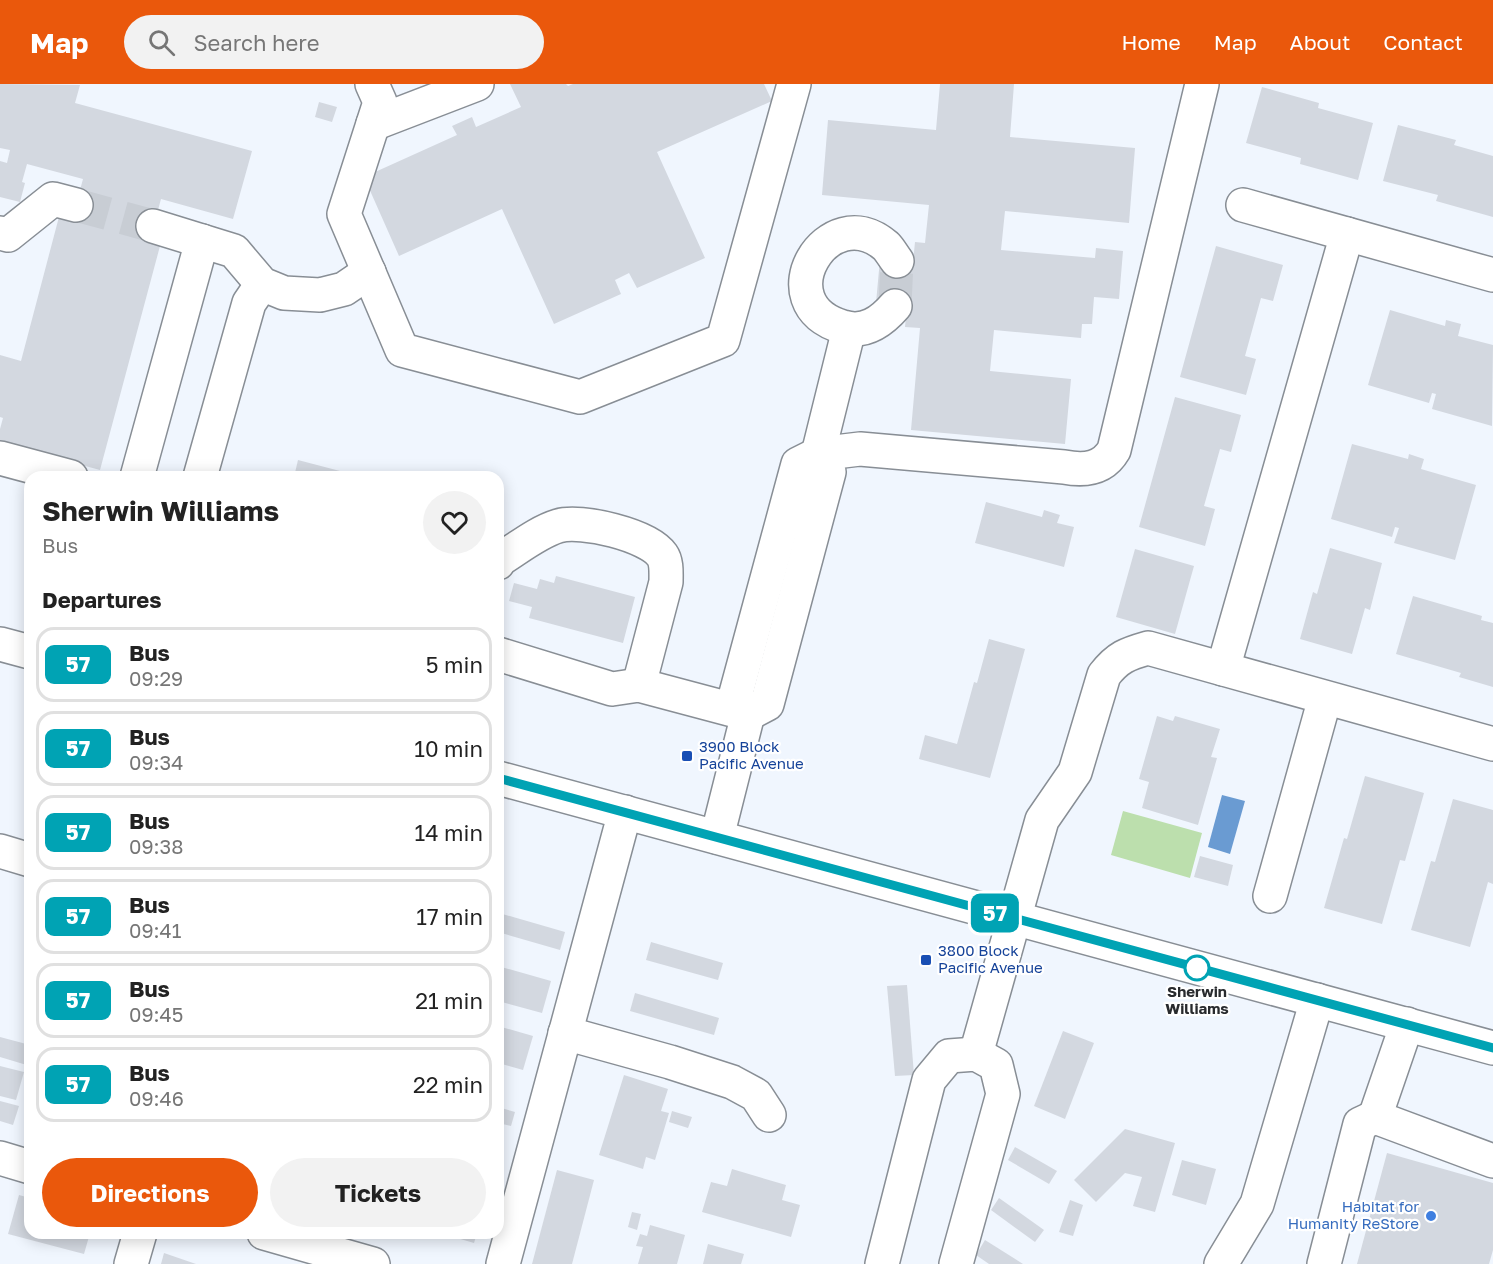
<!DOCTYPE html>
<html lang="en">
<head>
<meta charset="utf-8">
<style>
	:root { --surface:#fff; --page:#f2f2f2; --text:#222; --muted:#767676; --line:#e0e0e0; --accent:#ea580c }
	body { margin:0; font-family:"Golos Text",sans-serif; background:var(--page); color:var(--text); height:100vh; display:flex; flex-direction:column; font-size:22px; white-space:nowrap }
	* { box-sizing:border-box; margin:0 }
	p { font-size:20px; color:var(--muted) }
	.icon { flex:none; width:33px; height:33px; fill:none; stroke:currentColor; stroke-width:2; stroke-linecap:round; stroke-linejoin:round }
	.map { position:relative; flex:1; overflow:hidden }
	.sheet { position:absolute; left:24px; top:387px; width:480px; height:768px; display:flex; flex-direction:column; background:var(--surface); border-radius:18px; box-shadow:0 3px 15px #0003 }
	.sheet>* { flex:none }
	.badge { padding:0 12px; border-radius:9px; font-size:21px; line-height:39px }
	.map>.badge { position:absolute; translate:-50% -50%; box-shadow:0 0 0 3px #fff }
	h2 { padding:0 18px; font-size:22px; line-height:54px }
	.round { display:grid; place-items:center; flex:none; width:63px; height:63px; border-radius:32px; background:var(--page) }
	.headline { display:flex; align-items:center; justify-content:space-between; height:102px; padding:0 18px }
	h1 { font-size:28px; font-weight:700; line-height:45px }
	.primary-button { display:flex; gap:12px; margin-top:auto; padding:12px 18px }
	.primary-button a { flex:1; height:69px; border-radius:36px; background:var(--accent); color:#fff; font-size:24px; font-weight:700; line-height:69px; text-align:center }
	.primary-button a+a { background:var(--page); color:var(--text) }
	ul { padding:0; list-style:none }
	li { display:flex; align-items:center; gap:18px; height:75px; margin:0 12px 9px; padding:0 6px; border:3px solid var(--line); border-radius:18px }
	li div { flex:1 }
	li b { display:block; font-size:22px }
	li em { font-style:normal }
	li .badge { min-width:66px; font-weight:700; text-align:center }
	header { display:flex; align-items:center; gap:36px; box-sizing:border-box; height:84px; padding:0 30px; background:var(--accent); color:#fff }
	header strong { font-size:28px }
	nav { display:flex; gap:33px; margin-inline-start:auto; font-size:21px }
	.search { width:420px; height:54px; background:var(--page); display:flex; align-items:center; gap:15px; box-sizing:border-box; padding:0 21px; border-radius:33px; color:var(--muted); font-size:22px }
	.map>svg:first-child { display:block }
</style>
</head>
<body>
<header>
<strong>Map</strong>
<div class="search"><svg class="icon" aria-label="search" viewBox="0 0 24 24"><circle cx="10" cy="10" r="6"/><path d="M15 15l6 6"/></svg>Search here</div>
<nav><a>Home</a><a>Map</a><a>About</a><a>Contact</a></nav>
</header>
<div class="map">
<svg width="1493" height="1180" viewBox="0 0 1493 1180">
	<rect width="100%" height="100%" fill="#f0f6fe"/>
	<!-- green -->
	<polygon fill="#bcdfad" points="1123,727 1202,749 1190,794 1111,771"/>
	<!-- water -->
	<polygon fill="#6a9bd2" points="1222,711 1245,717 1230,770 1208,763"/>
	<!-- building -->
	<g fill="#d3d8e0">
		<polygon points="0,0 80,1 75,19 252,67 233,135 161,115 149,159 160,162 100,386 0,359 0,345 3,334 0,333 0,271 21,277 60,129 73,132 83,95 27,80 22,98 25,99 20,118 0,113 0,77 7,79 10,66 0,64"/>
		<polygon points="510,0 566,0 568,2 573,0 764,0 772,17 657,68 705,174 637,204 629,189 615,196 621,210 554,240 502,125 399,172 364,93 457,51 452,42 472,33 476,43 521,23"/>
		<polygon points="940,0 1014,0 1010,53 1135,64 1129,139 1005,127 1001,166 1095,174 1096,164 1123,167 1119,215 1094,213 1092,240 1082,240 1081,254 994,246 990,287 1071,295 1065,360 911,346 920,244 905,243 907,222 876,219 880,175 913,178 915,158 925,159 929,121 822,111 828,36 936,46"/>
		<polygon points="1262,3 1319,19 1318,24 1373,39 1358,96 1300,80 1301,74 1246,59"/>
		<polygon points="319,18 337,23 332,38 315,33"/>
		<polygon points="1398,41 1456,56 1454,61 1493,72 1493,133 1436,117 1438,111 1383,97"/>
		<polygon points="1216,162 1283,181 1273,217 1261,214 1245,272 1256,275 1246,311 1180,293"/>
		<polygon points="1390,226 1445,242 1446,236 1461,240 1458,252 1493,261 1492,342 1432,325 1436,310 1432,309 1429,319 1368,301"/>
		<polygon points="1175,313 1241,331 1231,368 1220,365 1204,422 1215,425 1205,462 1139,443"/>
		<polygon points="1352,360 1408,375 1409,370 1424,375 1421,385 1476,401 1455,476 1394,459 1399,444 1395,443 1392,453 1331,435"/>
		<polygon points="298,376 359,392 359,393 294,393"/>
		<polygon points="986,418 1042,433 1044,426 1060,431 1057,439 1074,443 1064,483 975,459"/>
		<polygon points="1330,464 1382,479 1370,526 1365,524 1352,570 1300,555 1313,508 1317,510"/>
		<polygon points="1135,465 1194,482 1175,550 1116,533"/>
		<polygon points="556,492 635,513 623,559 529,534 532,523 509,517 514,499 537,505 540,495 554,499"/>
		<polygon points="1413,512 1482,532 1481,536 1493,539 1493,603 1459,593 1461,589 1396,570"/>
		<polygon points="989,555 1025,565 990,694 919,675 925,651 957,660 974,598 977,599"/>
		<polygon points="1157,632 1173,637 1175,632 1220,645 1211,673 1217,674 1198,741 1142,724 1149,698 1139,695"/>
		<polygon points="1365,692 1424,709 1405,777 1400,776 1382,840 1324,824 1344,754 1347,755"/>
		<polygon points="1453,715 1493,726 1493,800 1488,798 1470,863 1411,846 1431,777 1435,778"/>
		<polygon points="1200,772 1233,781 1228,802 1194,793"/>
		<polygon points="499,829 565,848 560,866 498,848"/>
		<polygon points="651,858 723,879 718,896 646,876"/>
		<polygon points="498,882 551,897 542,929 498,917"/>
		<polygon points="907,901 914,991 895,992 887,902"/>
		<polygon points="635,909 719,934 714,951 630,927"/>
		<polygon points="498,942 533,952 523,986 498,979"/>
		<polygon points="1063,947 1094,959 1065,1035 1034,1022"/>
		<polygon points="0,953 30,961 30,982 0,973"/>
		<polygon points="0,982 24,988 16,1016 0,1012"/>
		<polygon points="624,991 668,1005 661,1027 669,1029 655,1076 646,1073 643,1085 599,1071"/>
		<polygon points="0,1017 19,1022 13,1041 0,1037"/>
		<polygon points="498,1023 515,1028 511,1042 498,1039"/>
		<polygon points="672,1027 692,1033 688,1044 669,1038"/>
		<polygon points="1125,1045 1175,1059 1155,1128 1133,1122 1142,1093 1125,1089 1096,1118 1074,1096"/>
		<polygon points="1015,1063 1057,1087 1049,1100 1008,1076"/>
		<polygon points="1387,1069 1493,1099 1493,1166 1489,1180 1357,1180"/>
		<polygon points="1182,1076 1216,1085 1206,1121 1172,1111"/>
		<polygon points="732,1085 786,1101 782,1116 800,1121 791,1153 702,1128 711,1098 727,1102"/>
		<polygon points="557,1086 594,1096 572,1180 532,1180"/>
		<polygon points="19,1111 30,1114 30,1149 90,1149 84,1170 8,1150"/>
		<polygon points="999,1114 1044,1146 1035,1158 991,1126"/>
		<polygon points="1070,1116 1083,1121 1073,1152 1059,1148"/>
		<polygon points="632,1128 641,1130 637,1146 628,1143"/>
		<polygon points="650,1141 685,1151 677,1180 638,1180 643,1163 636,1162 640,1150 647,1152"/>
		<polygon points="440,1149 477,1149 474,1159"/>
		<polygon points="985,1156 1023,1180 989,1180 976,1171"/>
		<polygon points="708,1160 744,1170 741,1180 703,1180"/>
		<polygon points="164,1169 196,1180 161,1180"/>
	</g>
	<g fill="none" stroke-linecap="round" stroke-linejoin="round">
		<!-- minor-tunnel -->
		<g stroke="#c8cdd4" stroke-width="33" stroke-dasharray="33 16" stroke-linecap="butt">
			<polyline points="76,121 153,142"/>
			<polyline points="895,222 897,177"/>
		</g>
		<!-- minor casing -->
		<g stroke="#888e95" stroke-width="36">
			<g id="minor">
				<polyline points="372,0 380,18 344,130 402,266 580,313 723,256 794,0"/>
				<polyline points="373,40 477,0"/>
				<polyline points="1243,121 1493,191"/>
				<polyline points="153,142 234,167 262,200 284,209 320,211 344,205 369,188"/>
				<polyline points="0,149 8,151 53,115 76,121"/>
				<path d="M895,222C882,237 865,250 843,243C763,220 828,112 886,162C890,166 893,172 897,177"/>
				<polyline points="0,374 71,393"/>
				<polyline points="137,393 202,157"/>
				<polyline points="200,393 249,219 262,200"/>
				<path d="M498,479L499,476C517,465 538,448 558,442C581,435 648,451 662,471C667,478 666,489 666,498L639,601"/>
				<polyline points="498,570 612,605 639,601 748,630 767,620 829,388 818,370 849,245"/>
				<polyline points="1223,585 1347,150"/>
				<path d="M748,630L735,613L798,380L818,370L860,365L1064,383C1085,387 1103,385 1114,366L1202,0"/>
				<polyline points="717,753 748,630"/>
				<polyline points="0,767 30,776"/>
				<polyline points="1270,812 1325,614"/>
				<polyline points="1407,940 1375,1033 1493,1077"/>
				<polyline points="565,949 670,978 732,998 756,1011 769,1031"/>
				<path d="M976,970L1042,736L1075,688L1104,591C1118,573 1127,570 1148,564L1493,660"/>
				<polyline points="0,1074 30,1083"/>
				<polyline points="264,1149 373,1180"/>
				<polyline points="131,1180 140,1149"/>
				<polyline points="503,1180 625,728"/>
				<polyline points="882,1180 929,996 949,972 976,970 996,981 1003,1010 956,1180"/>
				<polyline points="1221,1180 1257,1120 1317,916"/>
				<polyline points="1324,1180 1360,1040 1375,1033"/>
			</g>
		</g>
		<!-- highway casing -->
		<g stroke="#888e95" stroke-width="36">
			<g id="highway">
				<polyline points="0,560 30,568"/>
				<polyline points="498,694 1493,964"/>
			</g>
		</g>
		<!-- minor -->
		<use href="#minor" stroke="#fff" stroke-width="33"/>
		<!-- highway -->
		<use href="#highway" stroke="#fff" stroke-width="33"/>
	</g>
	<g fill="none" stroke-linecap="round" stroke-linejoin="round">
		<!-- line casing -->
		<g stroke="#fff" stroke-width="14">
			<polyline id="line" points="498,694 1493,964"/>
		</g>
		<!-- line -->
		<use href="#line" stroke="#00a3b4" stroke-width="9"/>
	</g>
	<!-- markers -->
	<g fill="#1a4fb4" stroke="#fff" stroke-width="2">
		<rect x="681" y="666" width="12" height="12" rx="3"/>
		<rect x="920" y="870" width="12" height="12" rx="3"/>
	</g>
	<circle fill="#fff" stroke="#00a3b4" stroke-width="3" cx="1197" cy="884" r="12"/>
	<circle fill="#3f7fe0" stroke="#fff" stroke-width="2" cx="1431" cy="1132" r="6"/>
	<g text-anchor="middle" stroke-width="4.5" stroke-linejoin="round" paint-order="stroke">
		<!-- transit labels -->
		<g font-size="15" fill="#164399" stroke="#fff" text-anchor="start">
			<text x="699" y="668">3900 Block<tspan x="699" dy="17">Pacific Avenue</tspan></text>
			<text x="938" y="872">3800 Block<tspan x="938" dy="17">Pacific Avenue</tspan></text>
		</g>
		<!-- stop labels -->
		<g font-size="15" font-weight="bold" fill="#292b2e" stroke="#fff">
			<text x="1197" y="913">Sherwin<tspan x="1197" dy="17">Williams</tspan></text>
		</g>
		<!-- shop labels -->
		<g font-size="15" fill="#366cbe" stroke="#fff" text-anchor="end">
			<text x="1419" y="1128">Habitat for<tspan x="1419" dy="17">Humanity ReStore</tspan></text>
		</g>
	</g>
</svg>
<b class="badge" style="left:995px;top:829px;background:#00a3b4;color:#fff">57</b>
<section class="sheet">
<div class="headline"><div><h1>Sherwin Williams</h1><p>Bus</p></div><a class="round"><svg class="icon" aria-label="heart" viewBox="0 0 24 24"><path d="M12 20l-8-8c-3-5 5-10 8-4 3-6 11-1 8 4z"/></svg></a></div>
<h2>Departures</h2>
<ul>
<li><span class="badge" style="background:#00a3b4;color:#fff">57</span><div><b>Bus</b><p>09:29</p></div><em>5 min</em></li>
<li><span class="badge" style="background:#00a3b4;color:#fff">57</span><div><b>Bus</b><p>09:34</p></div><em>10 min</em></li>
<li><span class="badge" style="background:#00a3b4;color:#fff">57</span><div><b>Bus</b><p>09:38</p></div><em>14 min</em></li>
<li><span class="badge" style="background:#00a3b4;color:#fff">57</span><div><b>Bus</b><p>09:41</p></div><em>17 min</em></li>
<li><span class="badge" style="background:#00a3b4;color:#fff">57</span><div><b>Bus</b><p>09:45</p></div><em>21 min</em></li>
<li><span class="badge" style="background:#00a3b4;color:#fff">57</span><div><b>Bus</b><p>09:46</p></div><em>22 min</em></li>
</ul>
<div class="primary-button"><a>Directions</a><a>Tickets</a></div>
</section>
</div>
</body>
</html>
